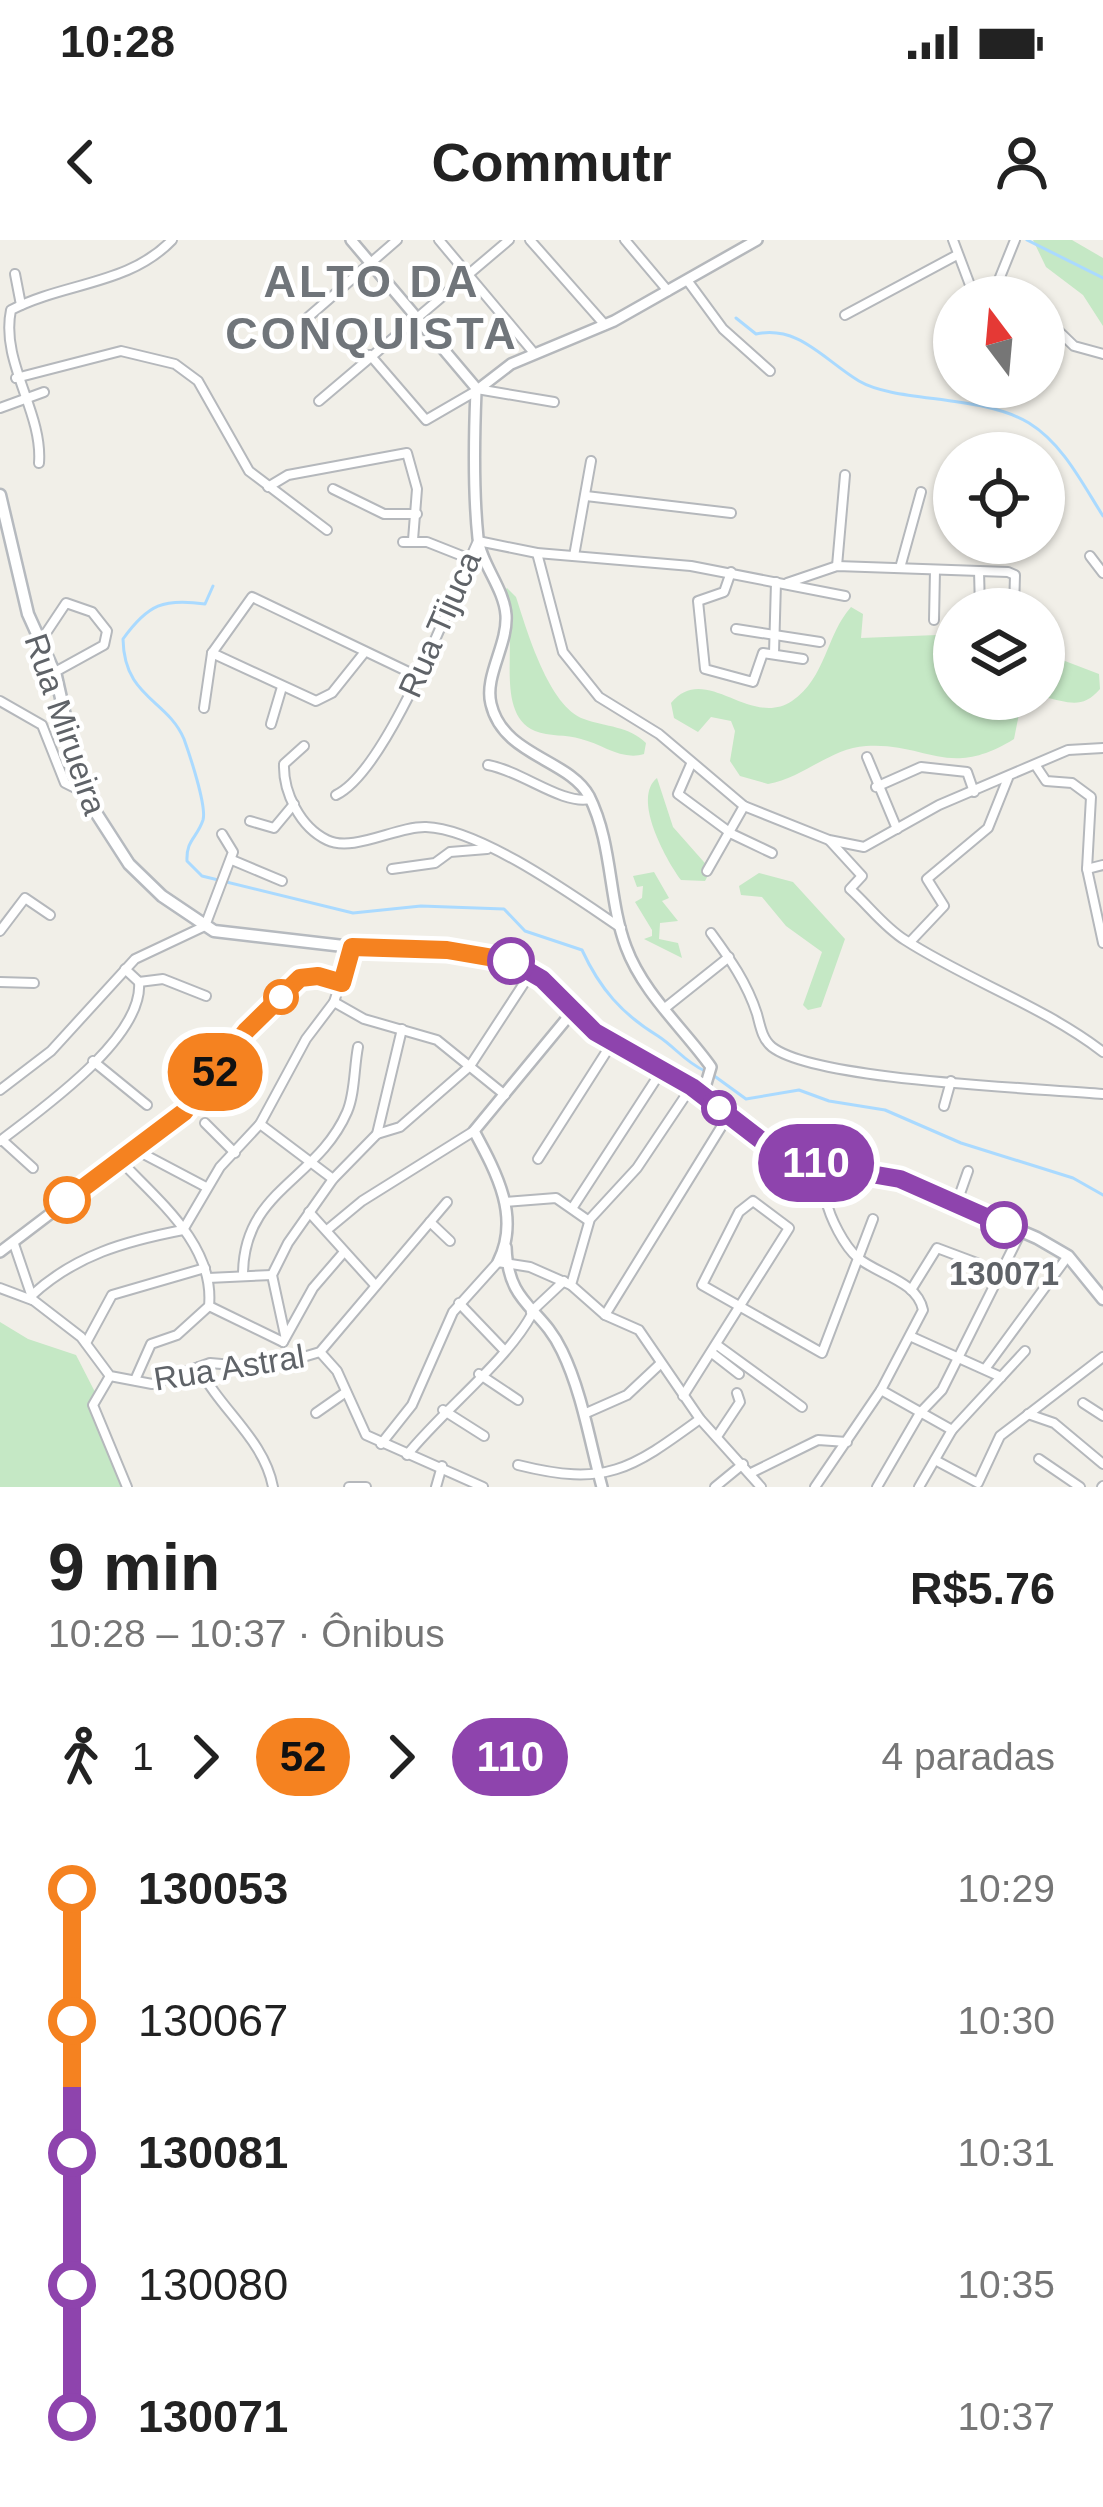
<!DOCTYPE html>
<html lang="pt">
<head>
<meta charset="utf-8">
<style>
	:root { --surface:#fff; --page:#f6f6f6; --text:#222; --muted:#767676 }
	body { margin:0; font-family:Arial,sans-serif; background:var(--page); color:var(--text); height:100vh; display:flex; flex-direction:column; font-size:45px; white-space:nowrap }
	* { box-sizing:border-box; margin:0 }
	p { font-size:39px; color:var(--muted) }
	.icon { flex:none; width:66px; height:66px; fill:none; stroke:currentColor; stroke-width:2; stroke-linecap:round; stroke-linejoin:round }
	.map { position:relative; height:1247px; overflow:hidden }
	.sheet { display:flex; flex-direction:column; background:var(--surface); flex:1 }
	.sheet>* { flex:none }
	.badge { padding:0 24px; border-radius:39px; font-size:42px; line-height:78px }
	.needle { width:78px; rotate:344deg }
	.buttons { position:absolute; left:933px; top:36px; display:grid; gap:24px }
	.buttons a { display:grid; place-items:center; width:132px; height:132px; border-radius:50%; background:var(--surface); box-shadow:0 3px 9px #0004; font-size:60px }
	.map>.badge { position:absolute; translate:-50% -50%; box-shadow:0 0 0 6px #fff }
	.legs { display:flex; align-items:center; gap:18px; height:132px; padding:0 48px; font-size:39px }
	.legs p { margin-inline-start:auto }
	.overview { display:flex; align-items:center; justify-content:space-between; height:204px; padding:0 48px }
	h1 { font-size:66px; font-weight:700; line-height:90px }
	ul { padding:0 48px; list-style:none }
	li { display:flex; align-items:center; gap:42px; height:132px; font-size:45px }
	li i { display:grid; place-items:center; width:18px; height:100%; margin:0 15px; background:currentColor }
	li i::after { content:''; width:30px; height:30px; margin:-15px; border:9px solid; border-radius:50%; background:var(--surface) }
	li p { margin-inline-start:auto }
	li:first-child i { background:linear-gradient(#0000 50%,currentColor 0) }
	li:last-child i { background:linear-gradient(currentColor 50%,#0000 0) }
	.status { display:flex; justify-content:space-between; align-items:center; height:84px; padding:0 60px; background:var(--surface); direction:ltr }
	.status svg { height:33px; fill:currentColor }
	header { display:flex; justify-content:space-between; align-items:center; height:156px; padding:0 48px; background:var(--surface); font-size:54px; font-weight:700 }
	.map>svg:first-child { display:block }
</style>
</head>
<body>
<div class="status"><b>10:28</b><svg viewBox="0 0 49 12"><path d="M0 12V9h3v3zM5 12V6h3v6zM10 12V3h3v9zM15 12V0h3v12zM26 1h20v11H26zM47 4h2v5h-2z"/></svg></div>
<header><svg class="icon" aria-label="back" viewBox="0 0 24 24"><path d="M15 5l-7 7 7 7"/></svg>Commutr<svg class="icon" aria-label="person" viewBox="0 0 24 24"><circle cx="12" cy="8" r="4"/><path d="M4 21q1-7 8-7t8 7"/></svg></header>
<div class="map">
<svg width="1103" height="1247" viewBox="0 0 1103 1247">
	<rect width="100%" height="100%" fill="#f1efe8"/>
	<!-- green -->
	<g fill="#c5e8c5">
		<polygon points="1033,0 1072,0 1103,18 1103,86 1083,55 1046,27"/>
		<path d="M507,348L516,357C527,391 549,467 584,479C606,487 629,486 646,503L644,514C622,521 602,504 581,499C566,494 549,497 535,491C491,472 522,393 503,352Z"/>
		<path d="M851,367L863,374L861,398L937,395L954,401V459H1031L1020,469L1014,499C948,540 927,502 866,506C831,508 803,538 768,544L740,536L730,521L735,491L731,481L711,477L698,492L674,478L671,463C705,421 750,489 792,461C826,438 826,395 851,367Z"/>
		<path d="M1044,413L1099,434L1100,449C1082,470 1068,462 1044,457Z"/>
		<path d="M657,538L673,587L711,630L705,641L681,640C665,618 632,558 657,538Z"/>
		<polygon points="654,632 669,658 662,661 678,681 660,683 659,699 678,703 682,718 644,699 652,696 652,690 635,662 642,658 643,646 637,647 633,636"/>
		<polygon points="759,633 793,642 845,699 821,767 808,770 803,765 822,712 786,686 762,657 741,655 739,646"/>
		<polygon points="0,1082 28,1099 76,1115 95,1152 90,1162 123,1247 0,1247"/>
	</g>
	<g fill="none" stroke-linecap="round" stroke-linejoin="round">
		<!-- stream -->
		<g stroke="#aadaff" stroke-width="3">
			<polyline points="1027,0 1103,38"/>
			<path d="M736,78L756,94C799,85 824,120 859,141C896,163 981,154 1029,183C1063,204 1082,243 1103,276"/>
			<path d="M213,346L205,364C164,358 148,364 123,399C124,458 167,459 184,499C189,513 207,566 203,580C197,598 186,600 187,621L202,636L353,673L421,666L504,669L525,691L582,710C600,749 622,774 658,796C675,807 685,822 705,831"/>
			<polyline points="713,835 746,859 799,850 829,861 885,870 961,903 1073,938 1103,955"/>
		</g>
		<!-- minor casing -->
		<g stroke="#b5b8bc" stroke-width="12">
			<g id="minor">
				<polyline points="439,0 534,113"/>
				<polyline points="530,0 605,85"/>
				<polyline points="625,0 668,51"/>
				<polyline points="953,0 970,45 990,57"/>
				<polyline points="15,34 21,65"/>
				<polyline points="687,40 723,89 770,131"/>
				<polyline points="992,57 1015,0"/>
				<polyline points="845,75 957,15"/>
				<polyline points="1044,77 1074,106 1103,114"/>
				<polyline points="306,79 397,0"/>
				<polyline points="370,115 426,180 476,151"/>
				<polyline points="16,138 121,111 175,124 198,141 249,231 327,290"/>
				<polyline points="477,149 554,162"/>
				<polyline points="319,161 509,0"/>
				<polyline points="0,168 44,152"/>
				<path d="M39,223C43,172 0,122 11,70C65,42 129,45 172,0"/>
				<polyline points="268,247 288,235 407,213 417,249 413,300"/>
				<polyline points="333,249 384,274 417,274"/>
				<polyline points="586,256 731,273"/>
				<polyline points="403,302 427,302 470,319"/>
				<polyline points="537,313 563,412 599,457 659,494 744,566 829,600 864,607 939,565 1068,510 1103,508"/>
				<polyline points="574,316 591,221"/>
				<polyline points="1090,316 1103,333"/>
				<polyline points="837,326 845,235"/>
				<polyline points="900,328 921,252"/>
				<polyline points="979,331 980,368"/>
				<polyline points="731,332 724,352 698,361 705,429 753,442 763,413 803,419"/>
				<polyline points="787,343 837,326 1008,332 1015,335 1014,369"/>
				<polyline points="934,380 935,330"/>
				<polyline points="736,389 820,402"/>
				<polyline points="40,402 66,363 92,372 107,391 104,405 55,432"/>
				<polyline points="212,413 316,461 332,453 364,413"/>
				<polyline points="774,413 776,342"/>
				<polyline points="0,461 42,485 65,543 81,551"/>
				<polyline points="204,468 212,413 252,357 417,436"/>
				<polyline points="271,484 282,447"/>
				<path d="M304,506L284,524C283,552 300,587 327,600C353,613 397,586 426,587C481,589 575,657 621,688"/>
				<polyline points="867,517 897,589"/>
				<polyline points="691,524 678,554 732,594 772,613"/>
				<path d="M488,525C522,531 562,565 590,559"/>
				<polyline points="1036,526 1046,541 1072,543 1091,557 1087,629 1103,703"/>
				<polyline points="876,547 921,527 967,532 974,552"/>
				<path d="M336,555C388,530 452,357 478,301L537,313L691,326L845,356"/>
				<polyline points="250,581 274,588 294,564"/>
				<path d="M830,601L862,636L850,649C868,665 884,687 905,700C969,741 1043,766 1103,812"/>
				<polyline points="232,620 282,641"/>
				<polyline points="392,629 435,623 450,612 487,609"/>
				<polyline points="1087,629 1103,625"/>
				<polyline points="707,631 744,566"/>
				<polyline points="0,691 25,658 50,675"/>
				<path d="M711,693C730,719 747,743 757,774C760,785 762,799 772,807C816,841 1039,848 1103,854"/>
				<polyline points="910,702 944,666 927,639 988,588 1008,538"/>
				<polyline points="0,742 34,743"/>
				<polyline points="139,742 163,739 206,756"/>
				<polyline points="334,762 364,779 437,800 505,855"/>
				<polyline points="665,768 729,717"/>
				<polyline points="93,821 147,865"/>
				<polyline points="692,846 637,928 590,979 571,1045 605,1075 639,1090 700,1179 761,1247"/>
				<polyline points="0,850 51,811 135,719 205,686 233,612 222,594"/>
				<polyline points="944,866 951,841"/>
				<polyline points="205,883 235,913"/>
				<polyline points="260,884 333,939"/>
				<polyline points="377,894 402,789"/>
				<polyline points="2,900 33,928"/>
				<path d="M0,901C40,870 144,798 139,742L125,729"/>
				<polyline points="134,909 206,947"/>
				<path d="M118,918C155,958 215,1004 209,1066L177,1095L151,1104L135,1140"/>
				<polyline points="538,919 612,803"/>
				<polyline points="505,962 556,958 589,981"/>
				<polyline points="956,965 968,931"/>
				<polyline points="573,967 662,830"/>
				<polyline points="309,972 375,1045"/>
				<polyline points="430,982 450,1001"/>
				<polyline points="183,990 220,927 260,884 306,799 334,762 352,707"/>
				<polyline points="327,990 362,961 474,891"/>
				<polyline points="14,1004 33,1060 81,1097 110,1136 152,1144 210,1123 266,1128 320,1112 447,962"/>
				<path d="M243,1035C243,950 317,941 347,872C355,854 354,827 358,807"/>
				<polyline points="208,1038 272,1035"/>
				<polyline points="0,1048 32,1060"/>
				<polyline points="911,1050 937,1008 977,1023"/>
				<path d="M31,1056C75,1015 126,1001 183,990"/>
				<polyline points="459,1063 503,1109"/>
				<polyline points="209,1066 283,1102"/>
				<polyline points="531,1072 564,1041"/>
				<polyline points="605,1075 728,876"/>
				<polyline points="285,1095 272,1035 288,1003 333,939 377,894 400,887 470,826 532,731"/>
				<polyline points="912,1097 1001,1137"/>
				<polyline points="283,1102 313,1048 344,1012"/>
				<polyline points="86,1103 112,1055 205,1028"/>
				<polyline points="717,1105 802,1167"/>
				<polyline points="320,1112 337,1131 366,1195 483,1247"/>
				<polyline points="712,1113 739,1134"/>
				<path d="M199,1127C220,1170 264,1199 273,1247"/>
				<polyline points="985,1129 1068,1016"/>
				<polyline points="479,1134 518,1160"/>
				<polyline points="110,1136 93,1165 127,1247"/>
				<polyline points="881,1150 952,1190"/>
				<polyline points="683,1156 789,988 753,961 739,972 702,1045 822,1113 873,979"/>
				<polyline points="1083,1163 1103,1176"/>
				<polyline points="443,1170 484,1196"/>
				<polyline points="316,1173 346,1152"/>
				<polyline points="584,1174 627,1155 659,1125"/>
				<polyline points="1028,1174 1054,1183 1103,1224"/>
				<polyline points="718,1195 740,1162 737,1153"/>
				<polyline points="381,1204 412,1165 453,1072 498,1022 530,1027 571,1045"/>
				<path d="M407,1215C443,1170 506,1122 532,1074"/>
				<polyline points="1039,1219 1080,1247"/>
				<polyline points="935,1220 978,1243 1000,1196 1103,1117"/>
				<path d="M518,1225C606,1247 630,1230 700,1179"/>
				<polyline points="751,1233 818,1200 847,1202"/>
				<polyline points="349,1247 366,1247"/>
				<polyline points="436,1247 442,1226"/>
				<polyline points="715,1247 743,1224"/>
				<path d="M815,1247L881,1150L923,1070C917,1041 879,1035 858,1018C844,1006 830,978 826,960L835,928"/>
				<polyline points="877,1247 920,1173 942,1150 1021,992"/>
				<polyline points="919,1247 952,1190 1025,1111"/>
				<polyline points="1102,1247 1103,1246"/>
			</g>
		</g>
		<!-- tertiary casing -->
		<g stroke="#b5b8bc" stroke-width="14">
			<g id="tertiary">
				<polyline points="351,0 477,149"/>
				<path d="M703,854L711,827C683,788 643,753 626,707C608,659 613,604 589,556C569,519 503,516 491,464C484,436 508,405 506,375C504,348 481,324 478,298C473,250 474,199 476,151L511,124L614,81L757,0"/>
				<path d="M506,1007C508,1066 541,1066 562,1111C582,1152 590,1203 602,1247"/>
				<polyline points="0,1012 184,872 246,791 300,738 318,736 342,743"/>
				<path d="M498,1022C521,977 496,932 474,891L573,771"/>
			</g>
		</g>
		<!-- secondary casing -->
		<g stroke="#b6babf" stroke-width="15">
			<polyline id="secondary" points="0,255 28,374 56,436 82,551 129,624 162,656 214,691 352,707 447,710 523,725 595,792 692,846 766,904 835,928 913,944 1037,998 1068,1016 1103,1059"/>
		</g>
		<!-- minor -->
		<use href="#minor" stroke="#fff" stroke-width="8"/>
		<!-- tertiary -->
		<use href="#tertiary" stroke="#fff" stroke-width="9"/>
		<!-- secondary -->
		<use href="#secondary" stroke="#fff" stroke-width="10"/>
	</g>
	<g fill="none" stroke-linecap="round" stroke-linejoin="round">
		<!-- line-1 casing -->
		<g stroke="#fff" stroke-width="27">
			<polyline id="line-1" points="67,960 184,872 246,791 300,738 318,736 342,743 352,707 447,710 511,721"/>
		</g>
		<!-- line-2 casing -->
		<g stroke="#fff" stroke-width="27">
			<polyline id="line-2" points="511,721 542,739 595,792 692,847 766,904 836,928 900,939 1004,985"/>
		</g>
		<!-- line-1 -->
		<use href="#line-1" stroke="#f58220" stroke-width="18"/>
		<!-- line-2 -->
		<use href="#line-2" stroke="#8e44ad" stroke-width="18"/>
	</g>
	<!-- markers -->
	<g fill="#fff" stroke="#8e44ad" stroke-width="6">
		<circle cx="511" cy="721" r="21"/>
		<circle cx="719" cy="868" r="15"/>
		<circle cx="1004" cy="985" r="21"/>
	</g>
	<g fill="#fff" stroke="#f58220" stroke-width="6">
		<circle cx="281" cy="757" r="15"/>
		<circle cx="67" cy="960" r="21"/>
	</g>
	<g text-anchor="middle" stroke-width="9" stroke-linejoin="round" paint-order="stroke">
		<!-- street labels -->
		<g font-size="33" fill="#5f6368" stroke="#fff">
			<text transform="translate(439 384) rotate(-66)" y="12">Rua Tijuca</text>
			<text transform="translate(66 484) rotate(71)" y="12">Rua Mirueira</text>
			<text transform="translate(229 1127) rotate(-9)" y="12">Rua Astral</text>
		</g>
		<!-- stop labels -->
		<g font-size="33" font-weight="bold" fill="#5f6368" stroke="#fff">
			<text x="1004" y="1045">130071</text>
		</g>
		<!-- district labels -->
		<g font-size="45" font-weight="bold" letter-spacing="3" fill="#70757a" stroke="#fff">
			<text x="372" y="57">ALTO DA<tspan x="372" dy="52">CONQUISTA</tspan></text>
		</g>
	</g>
</svg>
<div class="buttons">
<a><svg class="needle" viewBox="-14 -14 28 28"><path d="M0-13l5 13h-10z" fill="#e53935"/><path d="M0 13l5-13h-10z" fill="#767676"/></svg></a>
<a><svg class="icon" aria-label="locate" viewBox="0 0 24 24"><circle cx="12" cy="12" r="6"/><path d="M12 2v4M12 18v4M2 12h4M18 12h4"/></svg></a>
<a><svg class="icon" aria-label="layers" viewBox="0 0 24 24"><path d="M12 4l9 5-9 5-9-5zM3 14l9 5 9-5"/></svg></a>
</div>
<b class="badge" style="left:215px;top:832px;background:#f58220;color:#111">52</b>
<b class="badge" style="left:816px;top:923px;background:#8e44ad;color:#fff">110</b>
</div>
<section class="sheet">
<div class="overview"><div><h1>9 min</h1><p>10:28 – 10:37 · Ônibus</p></div><b>R$5.76</b></div>
<div class="legs"><svg class="icon" aria-label="walk" viewBox="0 0 24 24"><circle cx="13" cy="4" r="2"/><path d="M13 8l-2 6 4 7M11 14l-3 7M7 12l3-4h3l4 4"/></svg>1<svg class="icon" aria-label="forward" viewBox="0 0 24 24"><path d="M9 5l7 7-7 7"/></svg><b class="badge" style="background:#f58220;color:#111">52</b><svg class="icon" aria-label="forward" viewBox="0 0 24 24"><path d="M9 5l7 7-7 7"/></svg><b class="badge" style="background:#8e44ad;color:#fff">110</b><p>4 paradas</p></div>
<ul>
<li><i style="color:#f58220"></i><b>130053</b><p>10:29</p></li>
<li><i style="color:#f58220"></i><span>130067</span><p>10:30</p></li>
<li><i style="color:#8e44ad"></i><b>130081</b><p>10:31</p></li>
<li><i style="color:#8e44ad"></i><span>130080</span><p>10:35</p></li>
<li><i style="color:#8e44ad"></i><b>130071</b><p>10:37</p></li>
</ul>
</section>
</body>
</html>
